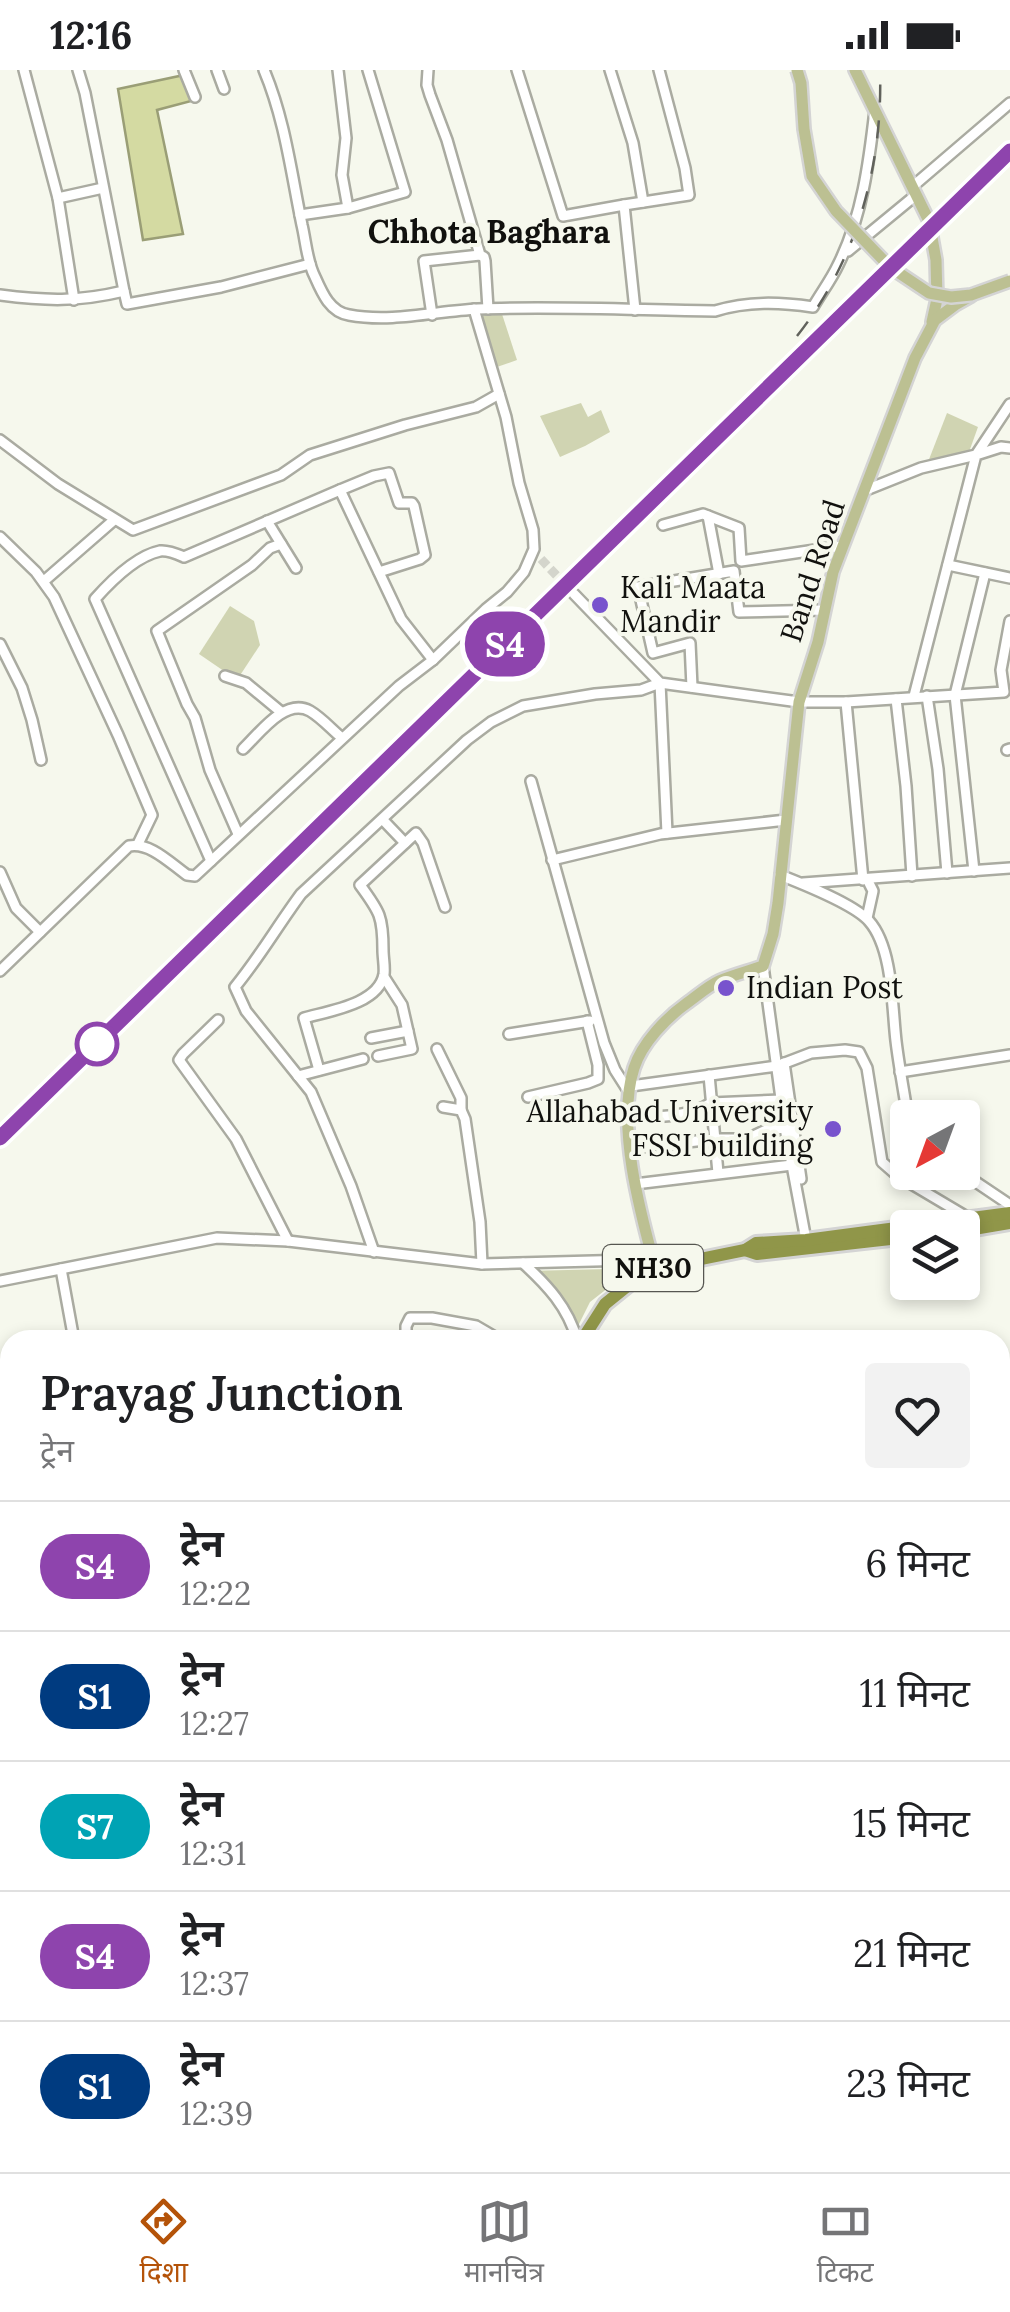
<!DOCTYPE html>
<html lang="hi">
<head>
<meta charset="utf-8">
<style>
	:root { --surface:#fff; --page:#f2f2f2; --text:#202124; --muted:#757577; --line:#e0e0e0; --accent:#b45309 }
	body { margin:0; font-family:Lora,"Noto Sans Devanagari",serif; background:var(--page); color:var(--text); height:100vh; display:flex; flex-direction:column; font-size:38px; white-space:nowrap }
	* { box-sizing:border-box; margin:0 }
	p { font-size:32px; color:var(--muted) }
	.icon { flex:none; width:55px; height:55px; fill:none; stroke:currentColor; stroke-width:2; stroke-linecap:round; stroke-linejoin:round }
	.map { position:relative; flex:1; overflow:hidden }
	.side { position:absolute; left:0px; top:1260px; width:1010px; height:842px; display:flex; flex-direction:column; background:var(--surface); border-radius:30px 30px 0 0; box-shadow:0 5px 15px #0003 }
	.side>* { flex:none }
	.badge { padding:0 20px; border-radius:32px; font-size:35px; line-height:65px }
	.needle { width:65px; rotate:221deg }
	.fabs { position:absolute; left:890px; top:1030px; display:grid; gap:20px }
	.fabs a { display:grid; place-items:center; width:90px; height:90px; border-radius:10px; background:var(--surface); box-shadow:0 5px 15px #0003; font-size:50px }
	.map>.badge { position:absolute; translate:-50% -50%; box-shadow:0 0 0 5px #fff }
	.round { display:grid; place-items:center; flex:none; width:105px; height:105px; border-radius:10px; background:var(--page) }
	.overview { display:flex; align-items:center; justify-content:space-between; height:170px; padding:0 40px }
	h1 { font-size:48px; font-weight:600; line-height:75px }
	ul { padding:0; list-style:none }
	li { display:flex; align-items:center; gap:30px; height:130px; padding:0 40px; border-top:2px solid var(--line) }
	li div { flex:1 }
	li b { display:block; font-size:38px }
	li em { font-style:normal }
	li .badge { min-width:110px; font-weight:700; text-align:center }
	.status { display:flex; justify-content:space-between; align-items:center; height:70px; padding:0 50px; background:var(--surface); direction:ltr }
	.status svg { height:28px; fill:currentColor }
	.menu { display:flex; justify-content:space-around; align-items:center; height:140px; border-top:2px solid var(--line); background:var(--surface); font-size:28px; color:var(--muted) }
	.menu a { display:grid; justify-items:center; gap:5px }
	.menu .active { color:var(--accent) }
	.map>svg:first-child { display:block }
</style>
</head>
<body>
<div class="status"><b>12:16</b><svg viewBox="0 0 49 12"><path d="M0 12V9h3v3zM5 12V6h3v6zM10 12V3h3v9zM15 12V0h3v12zM26 1h20v11H26zM47 4h2v5h-2z"/></svg></div>
<div class="map">
<svg width="1010" height="2102" viewBox="0 0 1010 2102">
	<rect width="100%" height="100%" fill="#f6f8ed"/>
	<!-- green -->
	<g fill="#d0d4b2">
		<polygon points="501,241 517,290 494,298 477,242"/>
		<polygon points="581,333 588,347 601,340 610,362 585,376 560,387 540,346"/>
		<polygon points="947,343 978,357 969,382 928,392"/>
		<polygon points="230,536 254,551 260,575 237,610 199,584"/>
		<polygon points="609,1199 613,1214 590,1232 574,1264 542,1215 527,1201"/>
	</g>
	<!-- water -->
	<polygon fill="#d4daa2" stroke="#9a9e76" stroke-width="2.5" points="184,5 195,30 157,40 183,164 143,170 118,19"/>
	<g fill="none" stroke-linecap="round" stroke-linejoin="round">
		<!-- minor-tunnel -->
		<polyline stroke="#d4d5cc" stroke-width="9" stroke-dasharray="9 4.5" stroke-linecap="butt" points="541,489 574,524"/>
		<!-- minor casing -->
		<g stroke="#aaaba1" stroke-width="14">
			<g id="minor">
				<polyline points="24,0 58,128 74,230"/>
				<polyline points="78,0 85,23 124,221"/>
				<polyline points="184,0 195,27"/>
				<polyline points="217,0 224,19"/>
				<path d="M264,0C285,50 291,102 302,155C306,172 307,192 315,207C322,223 330,242 349,245C392,253 436,241 478,239C557,236 636,240 715,241C748,231 779,232 813,237C821,223 831,210 838,195C862,147 869,93 875,40"/>
				<polyline points="428,0 427,15 430,25 447,70 480,185 484,187 485,191 488,239"/>
				<polyline points="517,0 563,146 624,135"/>
				<polyline points="610,0 633,73 643,132"/>
				<polyline points="912,117 1010,33"/>
				<polyline points="58,128 103,118"/>
				<polyline points="348,138 405,122 368,0"/>
				<polyline points="300,145 348,138 342,105 346,68 338,0"/>
				<polyline points="848,181 916,125"/>
				<path d="M0,225C46,231 78,232 124,221L127,234L221,217L310,194"/>
				<polyline points="635,240 624,135 689,125 685,98 659,0"/>
				<polyline points="432,245 424,191 480,185"/>
				<polyline points="0,370 58,414 133,460 281,405 310,385 405,355 476,337 499,324"/>
				<polyline points="340,420 374,406 389,403 399,433 412,433 414,436 425,485 420,489 379,502"/>
				<polyline points="866,420 921,398 976,385 1010,334"/>
				<polyline points="708,446 719,504"/>
				<polyline points="267,451 296,498"/>
				<polyline points="663,455 703,444 739,458 741,491 842,476"/>
				<polyline points="0,467 36,502 54,527 118,665 152,745 138,774"/>
				<polyline points="948,495 1010,508"/>
				<polyline points="44,511 114,450"/>
				<polyline points="574,524 660,613 799,632 846,632 1004,622 1001,600 1010,551"/>
				<polyline points="0,574 22,618 32,650 41,690"/>
				<polyline points="225,606 246,613 281,642"/>
				<polyline points="692,617 690,573 653,583 638,517 734,501 739,542 825,540"/>
				<polyline points="914,626 976,385 1001,377 1010,378"/>
				<polyline points="927,626 938,699 947,803"/>
				<polyline points="896,629 906,716 912,806"/>
				<polyline points="846,632 863,810"/>
				<path d="M243,679C259,664 285,627 310,641C322,648 332,660 342,668"/>
				<polyline points="1007,680 1010,679"/>
				<polyline points="531,711 604,973 615,1000 629,1022"/>
				<polyline points="383,750 405,773"/>
				<polyline points="238,764 210,700 195,648 187,634 157,561 252,495 270,478 281,474"/>
				<polyline points="552,790 660,764 786,750"/>
				<path d="M211,791L95,529C111,511 136,486 160,481C168,480 177,484 184,487L340,420L401,549L433,590"/>
				<polyline points="974,801 955,625 985,503"/>
				<polyline points="0,802 16,838 40,862"/>
				<path d="M780,805C803,814 854,834 869,851C893,878 892,937 896,971C899,996 904,1022 908,1048"/>
				<polyline points="803,813 1010,798"/>
				<polyline points="867,848 873,821 867,809"/>
				<polyline points="763,896 785,1058 806,1170"/>
				<path d="M0,901L129,776C150,772 170,793 187,805L195,806L399,616L433,590L486,539L507,522L524,502L534,479L533,460L519,413L506,347L474,239"/>
				<polyline points="218,950 183,984 179,990 236,1069 288,1171"/>
				<polyline points="509,964 590,951"/>
				<polyline points="371,968 408,961"/>
				<polyline points="437,979 461,1028 461,1040"/>
				<polyline points="378,986 412,979 402,935 384,907"/>
				<polyline points="784,993 801,1109"/>
				<path d="M319,1000L304,948C329,941 379,934 384,904C385,897 383,888 383,880C383,847 380,842 360,815L416,763L423,773L445,837"/>
				<polyline points="900,1002 1010,985"/>
				<polyline points="709,1005 718,1103"/>
				<polyline points="298,1006 363,989"/>
				<polyline points="631,1016 777,996 811,983 845,980 859,982 867,998 882,1092 898,1106 967,1147"/>
				<polyline points="528,1027 588,1013 598,1009 598,995 587,951"/>
				<polyline points="443,1037 461,1040 465,1049 480,1152 482,1194"/>
				<path d="M628,1044C651,1049 691,1047 711,1033L781,1030"/>
				<polyline points="631,1078 715,1069 747,1069 766,1060 785,1058"/>
				<polyline points="961,1102 1010,1135"/>
				<polyline points="635,1114 792,1095"/>
				<path d="M374,1182L351,1116L311,1022L246,941L235,917C259,888 278,855 301,824L467,670L491,652L523,636L595,624L641,620L660,613L667,763"/>
				<path d="M523,1193C547,1215 568,1237 577,1270"/>
				<polyline points="61,1199 74,1270"/>
				<polyline points="0,1211 217,1168 288,1171 482,1194 631,1190 637,1191 647,1200"/>
				<polyline points="406,1270 406,1256 410,1248 432,1248 476,1256 500,1270"/>
				<polyline points="1000,1597 1010,1594"/>
				<polyline points="1000,1660 1010,1656"/>
				<polyline points="1000,1719 1010,1727"/>
				<polyline points="1000,1770 1010,1763"/>
				<polyline points="0,1785 10,1794"/>
				<polyline points="1000,1905 1010,1896"/>
				<polyline points="235,2092 244,2102"/>
				<polyline points="560,2092 571,2102"/>
				<polyline points="751,2092 756,2102"/>
				<polyline points="942,2092 947,2102"/>
			</g>
		</g>
		<!-- major casing -->
		<g stroke="#d4d4d4" stroke-width="16">
			<g id="major">
				<polyline points="855,0 929,151 936,190 937,229 932,252"/>
				<path d="M655,1197C640,1142 616,1054 634,998C642,973 666,948 687,933C697,926 708,916 719,911C733,905 749,901 763,896L773,864L778,833L799,632L818,572L833,502L915,288L935,250L955,235L971,226"/>
			</g>
		</g>
		<!-- highway casing -->
		<g stroke="#d4d4d4" stroke-width="18">
			<g id="highway">
				<polyline points="962,1161 1010,1153"/>
				<polyline points="745,1180 757,1184 908,1167"/>
				<polyline points="582,1270 605,1234 647,1200 745,1180 756,1173 806,1170 1010,1143"/>
				<polyline points="207,2102 214,2092"/>
			</g>
		</g>
		<!-- minor -->
		<use href="#minor" stroke="#fff" stroke-width="9"/>
		<!-- major -->
		<use href="#major" stroke="#bcc092" stroke-width="11"/>
		<!-- highway -->
		<use href="#highway" stroke="#909649" stroke-width="12"/>
		<!-- rail -->
		<g stroke="#61625c" stroke-width="2.5" stroke-dasharray="18 18" stroke-linecap="butt">
			<path d="M797,266C857,190 883,96 880,0"/>
			<polyline points="218,847 1010,71"/>
			<polyline points="107,956 211,854"/>
			<polyline points="0,1068 104,967"/>
		</g>
		<!-- major-bridge casing -->
		<g stroke="#d4d4d4" stroke-width="16" stroke-linecap="butt">
			<polyline id="major-bridge" points="797,0 801,13 804,59 812,106 836,141 890,197 929,223 951,227 971,225 1010,211"/>
		</g>
		<!-- major-bridge -->
		<use href="#major-bridge" stroke="#bcc092" stroke-width="11"/>
	</g>
	<g fill="none" stroke-linecap="round" stroke-linejoin="round">
		<!-- line casing -->
		<g stroke="#fff" stroke-width="22">
			<polyline id="line" points="0,1068 1010,81"/>
		</g>
		<!-- line -->
		<use href="#line" stroke="#8e44ad" stroke-width="15"/>
	</g>
	<!-- markers -->
	<g fill="#7853cd" stroke="#f6f8ed" stroke-width="4">
		<circle cx="600" cy="535" r="10"/>
		<circle cx="726" cy="918" r="10"/>
		<circle cx="833" cy="1059" r="10"/>
	</g>
	<circle fill="#fff" stroke="#8e44ad" stroke-width="5" cx="97" cy="974" r="20"/>
	<g text-anchor="middle" stroke-width="8" stroke-linejoin="round" paint-order="stroke">
		<!-- shield labels -->
		<rect fill="#f6f8ed" stroke="#565651" stroke-width="2.5" x="603" y="1175" width="100" height="46" rx="8"/>
		<g font-size="28" font-weight="bold" fill="#11110e">
			<text x="653" y="1208">NH30</text>
		</g>
		<!-- street labels -->
		<g font-size="30" fill="#11110e" stroke="#f6f8ed">
			<text transform="translate(813 501) rotate(-72)" y="10">Band Road</text>
		</g>
		<!-- poi labels -->
		<g font-size="30" fill="#11110e" stroke="#f6f8ed" text-anchor="start">
			<text x="620" y="528">Kali Maata<tspan x="620" dy="34">Mandir</tspan></text>
			<text x="746" y="928">Indian Post</text>
			<text x="813" y="1052" text-anchor="end">Allahabad University<tspan x="813" dy="34">FSSI building</tspan></text>
		</g>
		<!-- neighbourhood labels -->
		<g font-size="32" font-weight="bold" fill="#11110e" stroke="#f6f8ed">
			<text x="489" y="173">Chhota Baghara</text>
		</g>
	</g>
</svg>
<div class="fabs">
<a><svg class="needle" viewBox="-14 -14 28 28"><path d="M0-13l5 13h-10z" fill="#e53935"/><path d="M0 13l5-13h-10z" fill="#757577"/></svg></a>
<a><svg class="icon" aria-label="layers" viewBox="0 0 24 24"><path d="M12 4l9 5-9 5-9-5zM3 14l9 5 9-5"/></svg></a>
</div>
<b class="badge" style="left:505px;top:574px;background:#8e44ad;color:#fff">S4</b>
<section class="side">
<div class="overview"><div><h1>Prayag Junction</h1><p>ट्रेन</p></div><a class="round"><svg class="icon" aria-label="heart" viewBox="0 0 24 24"><path d="M12 20l-8-8c-3-5 5-10 8-4 3-6 11-1 8 4z"/></svg></a></div>
<ul>
<li><span class="badge" style="background:#8e44ad;color:#fff">S4</span><div><b>ट्रेन</b><p>12:22</p></div><em>6 मिनट</em></li>
<li><span class="badge" style="background:#003b80;color:#fff">S1</span><div><b>ट्रेन</b><p>12:27</p></div><em>11 मिनट</em></li>
<li><span class="badge" style="background:#00a3b4;color:#fff">S7</span><div><b>ट्रेन</b><p>12:31</p></div><em>15 मिनट</em></li>
<li><span class="badge" style="background:#8e44ad;color:#fff">S4</span><div><b>ट्रेन</b><p>12:37</p></div><em>21 मिनट</em></li>
<li><span class="badge" style="background:#003b80;color:#fff">S1</span><div><b>ट्रेन</b><p>12:39</p></div><em>23 मिनट</em></li>
</ul>
</section>
</div>
<nav class="menu">
<a class="active"><svg class="icon" aria-label="directions" viewBox="0 0 24 24"><path d="M12 3l9 9-9 9-9-9zM9 14v-3h6M13 9l2 2-2 2"/></svg>दिशा</a>
<a><svg class="icon" aria-label="map" viewBox="0 0 24 24"><path d="M3 6l6-2 6 2 6-2v14l-6 2-6-2-6 2zM9 4v14M15 6v14"/></svg>मानचित्र</a>
<a><svg class="icon" aria-label="tickets" viewBox="0 0 24 24"><path d="M3 7h18v10H3zM15 7v10"/></svg>टिकट</a>
</nav>
</body>
</html>
